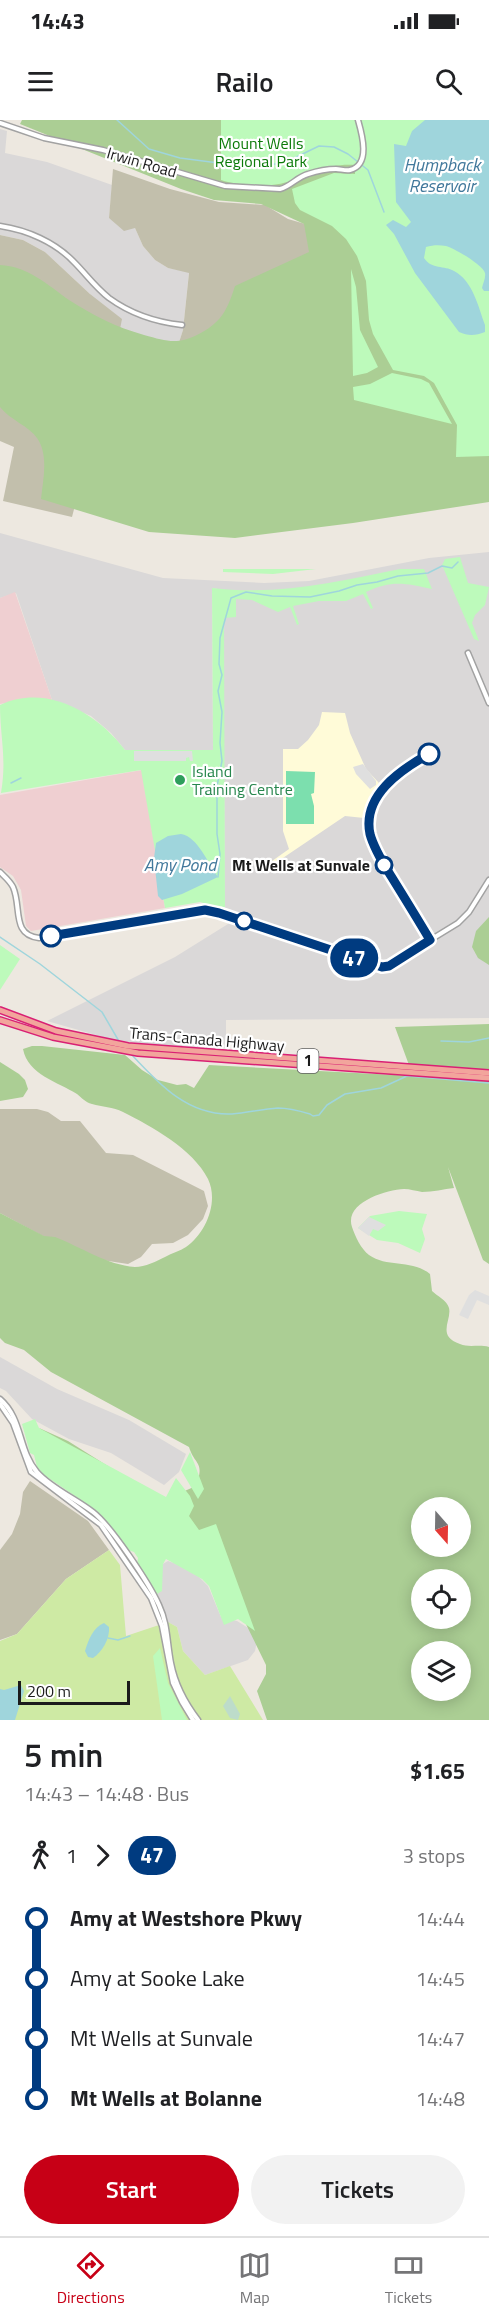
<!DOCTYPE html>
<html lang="en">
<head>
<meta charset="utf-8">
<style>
	:root { --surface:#fff; --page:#f2f2f2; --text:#202124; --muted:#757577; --line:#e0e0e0; --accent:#c70016 }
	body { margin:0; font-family:"Titillium Web",sans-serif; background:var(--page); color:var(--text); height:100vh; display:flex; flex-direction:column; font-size:22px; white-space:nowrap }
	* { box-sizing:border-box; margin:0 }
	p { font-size:20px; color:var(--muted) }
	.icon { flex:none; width:33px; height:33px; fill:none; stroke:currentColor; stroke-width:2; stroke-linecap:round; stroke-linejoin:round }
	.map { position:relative; height:1600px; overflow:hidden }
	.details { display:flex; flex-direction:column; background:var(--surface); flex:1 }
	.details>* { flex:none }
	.badge { padding:0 12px; border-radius:20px; font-size:21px; line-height:39px }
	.needle { width:39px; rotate:160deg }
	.tools { position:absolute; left:411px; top:1377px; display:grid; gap:12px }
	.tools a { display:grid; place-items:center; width:60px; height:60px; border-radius:50%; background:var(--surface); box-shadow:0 3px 15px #0003; font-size:30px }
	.scale { position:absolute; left:18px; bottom:15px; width:112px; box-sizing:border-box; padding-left:6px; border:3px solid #1b1b1b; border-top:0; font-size:16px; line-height:21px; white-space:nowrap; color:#1b1b1b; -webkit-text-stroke:4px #fff; paint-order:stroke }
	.map>.badge { position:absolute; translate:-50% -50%; box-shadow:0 0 0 3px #fff }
	.legs { display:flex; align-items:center; gap:9px; height:66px; padding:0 24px; font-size:20px }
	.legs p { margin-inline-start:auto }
	.overview { display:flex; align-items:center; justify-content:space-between; height:102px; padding:0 24px }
	h1 { font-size:33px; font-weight:600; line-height:45px }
	.cta { display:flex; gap:12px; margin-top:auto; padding:12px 24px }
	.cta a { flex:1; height:69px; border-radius:36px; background:var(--accent); color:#fff; font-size:24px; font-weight:600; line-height:69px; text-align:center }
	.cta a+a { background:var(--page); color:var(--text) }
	ul { padding:0 24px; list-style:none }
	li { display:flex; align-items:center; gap:21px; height:60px; font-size:22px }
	li i { display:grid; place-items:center; width:9px; height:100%; margin:0 8px; background:currentColor }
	li i::after { content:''; width:15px; height:15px; margin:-8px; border:4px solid; border-radius:50%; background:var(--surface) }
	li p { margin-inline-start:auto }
	li:first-child i { background:linear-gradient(#0000 50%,currentColor 0) }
	li:last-child i { background:linear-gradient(currentColor 50%,#0000 0) }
	.status { display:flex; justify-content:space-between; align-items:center; height:42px; padding:0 30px; background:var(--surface); direction:ltr }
	.status svg { height:16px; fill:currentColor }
	header { display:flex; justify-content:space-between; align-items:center; height:78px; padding:0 24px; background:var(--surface); font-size:27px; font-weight:600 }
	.dock { display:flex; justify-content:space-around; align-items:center; height:84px; border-top:2px solid var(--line); background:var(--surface); font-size:16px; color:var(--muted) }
	.dock a { display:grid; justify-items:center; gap:3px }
	.dock .active { color:var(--accent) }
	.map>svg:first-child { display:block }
</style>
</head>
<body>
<div class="status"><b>14:43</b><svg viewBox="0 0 49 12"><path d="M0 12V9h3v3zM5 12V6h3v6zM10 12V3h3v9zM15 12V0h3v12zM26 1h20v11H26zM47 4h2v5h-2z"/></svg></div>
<header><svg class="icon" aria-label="menu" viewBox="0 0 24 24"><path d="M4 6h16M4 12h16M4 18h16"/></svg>Railo<svg class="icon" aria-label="search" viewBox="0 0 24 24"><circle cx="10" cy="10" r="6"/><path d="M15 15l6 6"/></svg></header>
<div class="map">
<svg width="489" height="1600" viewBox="0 0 489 1600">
	<rect width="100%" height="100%" fill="#ede8e0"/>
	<!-- residential -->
	<g fill="#dad8d8">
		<polygon points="0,9 7,11 5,33 47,42 112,65 109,98 135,108 143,126 155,140 168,148 189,152 183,210 172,244 118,239 90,174 45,132 23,120 0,115"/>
		<polygon points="0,413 163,458 264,463 309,461 429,438 489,432 489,898 226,900 226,928 152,925 110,919 47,901 175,837 228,804 234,793 225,790 223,470 212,468 213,630 125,630 111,613 91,596 52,580 16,473 0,478"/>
		<polygon points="0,1237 57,1269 129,1300 186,1334 179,1352 164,1365 111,1333 69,1319 32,1299 6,1271 0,1268"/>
		<polygon points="168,1441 191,1449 208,1466 221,1497 237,1501 250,1509 257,1521 255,1531 248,1540 205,1555 183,1531 177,1507 168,1502 158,1476 145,1454"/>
	</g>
	<!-- commercial -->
	<g fill="#efcfd1">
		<polygon points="15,472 52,580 29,579 0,584 0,478"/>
		<polygon points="142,650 165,788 31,811 26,806 21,770 13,756 0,747 0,675"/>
	</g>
	<!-- education -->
	<polygon fill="#fffbd8" points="322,592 345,593 350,613 366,649 379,663 369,680 364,698 345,696 274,744 272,741 289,729 283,711 283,629 298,629 308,620 319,605"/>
	<!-- construction -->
	<g fill="#c2bfac">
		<polygon points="113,49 170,69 219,82 265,85 288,99 312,106 353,255 110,250 72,397 3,381 14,327 0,321 0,115 23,120 45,132 90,174 122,199 115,234 172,244 183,210 189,153 168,148 155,140 143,126 135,108 124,111 109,98"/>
		<polygon points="0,989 37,989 48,992 61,1001 80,1001 106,1033 133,1035 204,1071 208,1086 203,1099 188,1115 173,1123 152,1124 141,1137 128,1144 82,1137 0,1093"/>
		<polygon points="30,1361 88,1401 109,1430 66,1459 17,1514 0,1520 0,1430 12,1414 20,1394 23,1372"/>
	</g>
	<!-- grass -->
	<polygon fill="#ceeaa4" points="109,1430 120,1445 126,1516 168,1502 177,1507 183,1531 205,1555 230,1546 263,1600 0,1600 0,1521 17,1514 66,1459"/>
	<!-- forest -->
	<g fill="#abce94" fill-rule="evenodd">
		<path d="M22,0H425L489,171V382L353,403L235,418L149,412L41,379C43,360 49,335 37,318C29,306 10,300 0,287V145C27,146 48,165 69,180C94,196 116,207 144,215C166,221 177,225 197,215C221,203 227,191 235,166L309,132L304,104L261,84L214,80L181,69L20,4Z"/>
		<polygon points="489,797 489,845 478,838 472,827 476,811"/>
		<path d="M489,904V1144L483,1140L448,1047L454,1068C444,1069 433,1072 422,1072C416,1071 410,1069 404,1069C385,1070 344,1083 352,1107C355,1116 361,1129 369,1135C387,1148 412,1139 430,1154L432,1171C437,1176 447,1180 449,1188C452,1200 436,1216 460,1224C469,1228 479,1224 489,1227V1600H267L257,1571L266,1554V1545L240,1492L39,1308L68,1321L157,1377H171L196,1366C205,1341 195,1346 189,1327L51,1252L24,1230L5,1223L0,1218V1093L44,1116L55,1117C81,1127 107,1145 135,1147C145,1147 157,1141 165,1137C172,1133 180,1131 186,1127C206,1113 219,1082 208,1059C193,1029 151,1006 123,992C113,987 102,987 92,984C85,982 82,978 77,974C58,962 28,955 23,929L32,926H42L125,935L142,950L158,960L177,965L186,964L194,968L209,945L413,956L395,907ZM422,1388H460V1426H422ZM422,1460H460V1498H422ZM422,1532H460V1570H422Z"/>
		<polygon points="0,942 19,954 25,960 28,969 23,977 0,981"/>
	</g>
	<!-- wetland -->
	<polygon fill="#bddcca" points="230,1576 240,1594 238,1600 230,1598 223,1586"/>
	<!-- park -->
	<g fill="#bdfabb">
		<path d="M221,0H489V336L456,337L457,305L434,263L424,256L393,250L373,214L369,200L366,161L357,136L346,119L332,106L300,90L295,83L292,69L334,53L355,54V45C327,43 312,55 287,62C267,68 240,66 221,60Z"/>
		<polygon points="351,149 356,167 360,210 378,247 367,253 353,256"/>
		<polygon points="392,253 421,259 429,263 452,304 354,280 353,267 370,264"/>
		<polygon points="460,437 468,463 489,467 485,485 475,495 472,503 479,521 474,519 442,445 445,439"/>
		<polygon points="223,449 316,449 273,454 223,452"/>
		<path d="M400,449H424L432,469C405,463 391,460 366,472L373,488L371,489L363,474L346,481H319L293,486L299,504L297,505L290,487L278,492L252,480L236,479V497L224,498L225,787L222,789L200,782L165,788L141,650L1,673C7,638 0,617 0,585C47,563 97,593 125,630H213L212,468C277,476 337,462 400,449Z"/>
		<polygon points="0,825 20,839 0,870"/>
		<polygon points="399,1091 427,1094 422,1109 425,1119 420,1133 398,1123 377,1120 358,1108 370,1096"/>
		<polygon points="35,1299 39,1308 166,1377 176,1358 190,1376 194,1386 189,1396 199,1410 216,1404 255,1511 238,1499 224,1505 209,1466 202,1459 166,1439 163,1444 162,1471 157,1474 137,1444 138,1438 134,1432 128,1430 111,1407 97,1391 44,1355 37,1347 34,1335 30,1333 22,1304"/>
		<polygon points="190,1332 204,1369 198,1379 181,1350"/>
		<polygon points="160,1528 168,1563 187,1600 162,1600 153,1536"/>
	</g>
	<!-- pitch -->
	<polygon fill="#7cdfae" points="286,651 315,652 314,673 311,674 314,686 314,704 286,704"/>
	<!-- parking -->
	<g fill="#dfdfdf">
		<polygon points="134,631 192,631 193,641 190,641 189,637 186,638 186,641 134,641"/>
		<polygon points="363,644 376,661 376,665 370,669 356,654 353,647"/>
		<polygon points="369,1097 386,1105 378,1111 373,1109 369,1116 358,1108"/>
		<polygon points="475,1170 489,1176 489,1185 477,1180 468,1199 459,1195 469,1175"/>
	</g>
	<!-- water -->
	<g fill="#9fd5dc">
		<path d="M425,0H489V171H484L482,168C483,163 486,158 485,153C483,145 454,128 446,126C439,125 433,125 426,127L424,138C432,150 444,145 454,151C473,161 478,186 485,205V212C475,216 468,216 459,212L415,153L394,114L386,105L393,100L406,107L411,102L396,82L394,24L406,26L412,11Z"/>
		<path d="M181,714C198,717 207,742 218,757L182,774L162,780L158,776L154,738L156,723L168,716Z"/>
		<path d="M104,1503L109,1507C110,1519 102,1532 93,1538L88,1537L85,1531C88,1521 93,1507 104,1503Z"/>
		<polygon points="21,1565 24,1571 15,1600 0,1600 0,1569 4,1570"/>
	</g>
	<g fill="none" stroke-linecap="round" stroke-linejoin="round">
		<!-- stream -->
		<g stroke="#9fd5dc" stroke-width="1.5">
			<polyline points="117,0 149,29 180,38 249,47 284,43 319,26 334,27 348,34 368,50 384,92"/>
			<polyline points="11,663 21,658"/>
			<polyline points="218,757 220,734 217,714 217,666 222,641 220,623 222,592 218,571 222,555 219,544 220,518 231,478 246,472 272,476 310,477 339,471 357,465 377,462 398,456 428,453 442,446 452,448 458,442"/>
			<polyline points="0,817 40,844 102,892 120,923"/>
			<polyline points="441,921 469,922 489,918"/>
			<path d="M132,935C159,964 188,996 232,994C247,993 262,989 278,988C288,988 300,991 310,994L313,996L319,995L327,985L345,974L381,968L407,956L489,963"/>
			<polyline points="108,1518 118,1520 130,1516"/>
		</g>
		<!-- tertiary casing -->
		<g stroke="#a2a2a2" stroke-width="7">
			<g id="tertiary">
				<path d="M0,3L44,18L103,30L225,66L280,69C290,67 297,57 308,54C317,51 327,49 336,49C340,49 346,51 350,50C371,45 362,14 358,0"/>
				<path d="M0,106C27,110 55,122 74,142C86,154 95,167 109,178C131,194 155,202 182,205"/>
				<polyline points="468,533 489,583"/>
				<path d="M0,752C5,757 10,761 13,767C22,787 11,815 39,818L205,790L219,793L382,847L391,844L458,803L469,792L489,760"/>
				<path d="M0,1279C23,1299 18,1330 37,1352C51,1368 75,1378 93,1392C111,1406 149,1463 159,1485C168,1504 167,1523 171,1543C175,1564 185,1583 198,1600"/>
				<polyline points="0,1284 13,1303 31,1352 101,1405 151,1478 162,1506 173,1563 182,1582 193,1600"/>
			</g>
		</g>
		<!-- trunk casing -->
		<g stroke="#d92074" stroke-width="8">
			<g id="trunk">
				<polyline points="0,890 56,911 128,926 489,953"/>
				<polyline points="0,900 53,917 138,933 489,958"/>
			</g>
		</g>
		<!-- tertiary -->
		<use href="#tertiary" stroke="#fff" stroke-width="4"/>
		<!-- trunk -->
		<use href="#trunk" stroke="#f2a59c" stroke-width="5"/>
	</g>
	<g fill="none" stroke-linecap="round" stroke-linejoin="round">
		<!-- line-1 casing -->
		<g stroke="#fff" stroke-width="14">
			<path id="line-1" d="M51,816L205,790L219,793L382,847L389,846L430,820C417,798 404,777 391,756C383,743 374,729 370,714C362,676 400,650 429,634"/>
		</g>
		<!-- line-1 -->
		<use href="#line-1" stroke="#003b80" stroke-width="9"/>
	</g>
	<!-- markers -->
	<g fill="#fff" stroke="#003b80" stroke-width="3">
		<circle cx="429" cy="634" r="10"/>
		<circle cx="384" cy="745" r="8"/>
		<circle cx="244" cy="801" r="8"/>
		<circle cx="51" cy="816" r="10"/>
	</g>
	<circle fill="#2e9e5b" stroke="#fff" stroke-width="2" cx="180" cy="660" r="6"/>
	<g text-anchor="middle" stroke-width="4.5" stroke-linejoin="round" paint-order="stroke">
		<!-- shield labels -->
		<rect fill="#fff" stroke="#5f5f5f" stroke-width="1.5" x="297.5" y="929" width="21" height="24" rx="4.5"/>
		<g font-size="15" font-weight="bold" fill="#1b1b1b">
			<text x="308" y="946">1</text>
		</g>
		<!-- park labels -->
		<g font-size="16" fill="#0c7a09" stroke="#fff">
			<text x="261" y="29">Mount Wells<tspan x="261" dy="18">Regional Park</tspan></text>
		</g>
		<!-- street labels -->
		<g font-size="16" fill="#1b1b1b" stroke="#fff">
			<text transform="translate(142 42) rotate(16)" y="6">Irwin Road</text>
			<text transform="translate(207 919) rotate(5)" y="6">Trans-Canada Highway</text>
		</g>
		<!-- leisure labels -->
		<g font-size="16" fill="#27864d" stroke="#fff" text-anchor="start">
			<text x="192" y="657">Island<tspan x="192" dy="18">Training Centre</tspan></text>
		</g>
		<!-- stop labels -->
		<g font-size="16" font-weight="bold" fill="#1b1b1b" stroke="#fff" text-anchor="end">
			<text x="370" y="751">Mt Wells at Sunvale</text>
		</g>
		<!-- water labels -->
		<g font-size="18" font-style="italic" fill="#42799c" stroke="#fff">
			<text x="442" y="51">Humpback<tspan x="442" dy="21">Reservoir</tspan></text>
			<text x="180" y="751">Amy Pond</text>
		</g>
	</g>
</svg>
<div class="tools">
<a><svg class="needle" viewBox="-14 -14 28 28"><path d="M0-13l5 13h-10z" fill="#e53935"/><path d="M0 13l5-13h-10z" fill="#757577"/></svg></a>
<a><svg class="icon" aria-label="locate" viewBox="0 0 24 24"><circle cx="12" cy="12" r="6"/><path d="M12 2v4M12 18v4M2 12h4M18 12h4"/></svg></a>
<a><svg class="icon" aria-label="layers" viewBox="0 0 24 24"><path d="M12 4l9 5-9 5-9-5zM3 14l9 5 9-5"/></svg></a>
</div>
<div class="scale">200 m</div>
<b class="badge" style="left:354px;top:838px;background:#003b80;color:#fff">47</b>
</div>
<section class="details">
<div class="overview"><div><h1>5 min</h1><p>14:43 – 14:48 · Bus</p></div><b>$1.65</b></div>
<div class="legs"><svg class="icon" aria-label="walk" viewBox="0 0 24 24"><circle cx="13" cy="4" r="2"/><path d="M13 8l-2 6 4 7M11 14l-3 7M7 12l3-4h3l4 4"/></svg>1<svg class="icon" aria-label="forward" viewBox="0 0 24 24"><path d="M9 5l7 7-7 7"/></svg><b class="badge" style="background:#003b80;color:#fff">47</b><p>3 stops</p></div>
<ul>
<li><i style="color:#003b80"></i><b>Amy at Westshore Pkwy</b><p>14:44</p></li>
<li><i style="color:#003b80"></i><span>Amy at Sooke Lake</span><p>14:45</p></li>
<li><i style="color:#003b80"></i><span>Mt Wells at Sunvale</span><p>14:47</p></li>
<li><i style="color:#003b80"></i><b>Mt Wells at Bolanne</b><p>14:48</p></li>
</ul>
<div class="cta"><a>Start</a><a>Tickets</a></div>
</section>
<nav class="dock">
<a class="active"><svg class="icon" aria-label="directions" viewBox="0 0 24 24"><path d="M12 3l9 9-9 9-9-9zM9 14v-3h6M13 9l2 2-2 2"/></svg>Directions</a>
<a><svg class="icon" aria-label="map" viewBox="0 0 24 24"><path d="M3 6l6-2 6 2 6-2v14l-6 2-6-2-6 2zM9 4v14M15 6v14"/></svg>Map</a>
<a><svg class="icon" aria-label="tickets" viewBox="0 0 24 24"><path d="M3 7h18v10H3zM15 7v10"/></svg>Tickets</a>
</nav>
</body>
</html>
